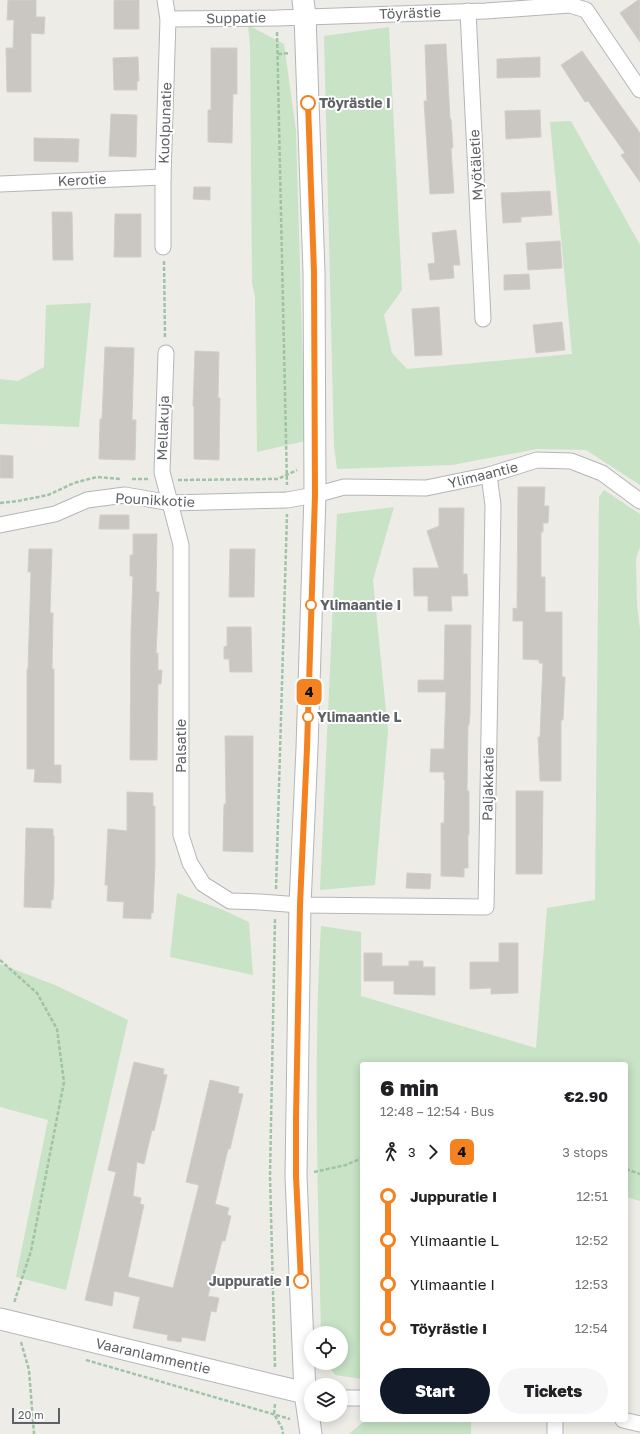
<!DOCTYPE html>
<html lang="en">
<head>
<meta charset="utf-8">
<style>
	:root { --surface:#fff; --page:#f6f6f6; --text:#202124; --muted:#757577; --accent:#111827 }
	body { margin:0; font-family:"Golos Text",sans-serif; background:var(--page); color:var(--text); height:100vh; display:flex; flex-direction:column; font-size:15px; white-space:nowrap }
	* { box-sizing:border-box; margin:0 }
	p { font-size:13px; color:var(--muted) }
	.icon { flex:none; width:22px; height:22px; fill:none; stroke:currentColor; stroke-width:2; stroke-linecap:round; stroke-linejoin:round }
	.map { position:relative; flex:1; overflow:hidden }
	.sheet { position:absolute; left:360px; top:1062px; width:268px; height:360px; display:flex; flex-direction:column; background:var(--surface); border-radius:4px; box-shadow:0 2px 10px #0003 }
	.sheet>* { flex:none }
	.badge { padding:0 8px; border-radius:6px; font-size:14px; line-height:26px }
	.controls { position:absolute; left:304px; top:1326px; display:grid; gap:8px }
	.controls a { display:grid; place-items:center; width:44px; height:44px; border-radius:50%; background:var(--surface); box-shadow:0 2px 10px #0003; font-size:20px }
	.scale { position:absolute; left:12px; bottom:10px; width:48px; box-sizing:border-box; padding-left:4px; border:2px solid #5e6165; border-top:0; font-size:11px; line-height:14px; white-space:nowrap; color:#5e6165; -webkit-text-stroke:3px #fff; paint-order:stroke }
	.map>.badge { position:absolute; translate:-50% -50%; box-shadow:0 0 0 2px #fff }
	.legs { display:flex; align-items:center; gap:6px; height:44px; padding:0 20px; font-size:13px }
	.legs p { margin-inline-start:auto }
	.head { display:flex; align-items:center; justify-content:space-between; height:68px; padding:0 20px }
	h1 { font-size:22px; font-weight:800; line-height:30px }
	.primary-button { display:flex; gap:8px; margin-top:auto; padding:8px 20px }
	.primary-button a { flex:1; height:46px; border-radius:24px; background:var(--accent); color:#fff; font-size:16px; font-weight:800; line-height:46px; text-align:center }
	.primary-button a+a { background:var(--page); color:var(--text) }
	ul { padding:0 20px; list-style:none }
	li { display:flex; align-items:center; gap:14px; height:44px; font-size:15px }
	li i { display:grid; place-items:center; width:6px; height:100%; margin:0 5px; background:currentColor }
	li i::after { content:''; width:10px; height:10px; margin:-5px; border:3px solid; border-radius:50%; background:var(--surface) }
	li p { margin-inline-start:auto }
	li:first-child i { background:linear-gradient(#0000 50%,currentColor 0) }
	li:last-child i { background:linear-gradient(currentColor 50%,#0000 0) }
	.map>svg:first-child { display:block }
</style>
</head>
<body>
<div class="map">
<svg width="640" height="1434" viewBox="0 0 640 1434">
	<rect width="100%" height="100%" fill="#eeece6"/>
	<!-- green -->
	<g fill="#c8e3c6">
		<polygon points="248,25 284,44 296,131 305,441 257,452 255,296 252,283 250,45"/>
		<polygon points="389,27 402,290 384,315 392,353 407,369 572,354 550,122 571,121 640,245 640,485 586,450 537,449 452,465 337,469 334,446 324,36"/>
		<polygon points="91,303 79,427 0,424 0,379 18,381 44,367 46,305"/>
		<path d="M604,490L640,514V547L636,558L637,605L640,629V1201L626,1197V1064H362V1379L335,1375L326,1363H341V1333H321C318,1197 313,1062 321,926L361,932V996L536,1048L547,908L595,900L599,497Z"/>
		<polygon points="394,507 373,580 388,731 375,885 320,890 337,514"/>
		<polygon points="177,893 223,910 249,922 253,975 170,957"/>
		<polygon points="0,964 55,985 128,1020 66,1290 16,1277 48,1120 0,1107"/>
		<polygon points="365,1420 471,1420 471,1434 349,1434"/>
	</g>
	<!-- building -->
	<g fill="#cac7c3" stroke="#d2cec5">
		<polygon points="8,0 36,0 36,17 45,17 44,34 31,33 31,92 7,92 6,48 13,48 14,20 7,20"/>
		<rect x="114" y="0" width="25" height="29"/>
		<polygon points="638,0 640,0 640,42 620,13"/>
		<polygon points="446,44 450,119 451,119 453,148 451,148 454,193 430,194 424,101 427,101 425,45"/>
		<polygon points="211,48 237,48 237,94 233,94 232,143 208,142 208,110 211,110"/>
		<polygon points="582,51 640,133 640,182 621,155 625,153 588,101 585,102 561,65"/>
		<polygon points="138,57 139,81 137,81 137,90 114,90 113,58"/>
		<polygon points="540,57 540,77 497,78 497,59"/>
		<polygon points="540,110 541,137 506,139 505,111"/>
		<polygon points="111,114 137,115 136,157 109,156"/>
		<polygon points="34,138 79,139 78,162 34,161"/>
		<polygon points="194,187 210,187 210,200 193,199"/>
		<polygon points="550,191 552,215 521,217 521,222 503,223 501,193"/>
		<polygon points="52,212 72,212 73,260 53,260"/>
		<polygon points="115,214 141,214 141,257 114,257"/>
		<polygon points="456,230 460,265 453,265 454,278 430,280 428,264 435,263 432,233"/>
		<polygon points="560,241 562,268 528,270 526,243"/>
		<polygon points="529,274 530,289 504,290 504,275"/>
		<polygon points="439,307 442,355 415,356 412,309"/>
		<polygon points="562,322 565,350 536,353 533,325"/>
		<polygon points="105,347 134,348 132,420 136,420 135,460 99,459 100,419 102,419"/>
		<polygon points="195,351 219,352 218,398 220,398 219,460 194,459 194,406 193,406"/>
		<polygon points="0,455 13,456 13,478 0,478"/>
		<polygon points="518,487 545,487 544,506 549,506 548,523 543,523 543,532 541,532 541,577 545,577 545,612 562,612 562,677 565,677 563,720 561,720 561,781 540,781 538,737 540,737 543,663 539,663 539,660 523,659 523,621 513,621 513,608 517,609"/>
		<polygon points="439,508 464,508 463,574 467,574 468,596 451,596 452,611 428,611 428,596 414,596 413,568 439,568 427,531 439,526"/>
		<polygon points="100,515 129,515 129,529 99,529"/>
		<polygon points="133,534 157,534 156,592 159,592 156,653 158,653 158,670 162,670 161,684 158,684 157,760 130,760 131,632 133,576 130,576 130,555 133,555"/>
		<polygon points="29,549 52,549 50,613 53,613 52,669 54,669 54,765 61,765 61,783 34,782 35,769 27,769 27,669 28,669 31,572 28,572"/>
		<polygon points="230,549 255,549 254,597 229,597"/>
		<polygon points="445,625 471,625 470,714 469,725 468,725 467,791 469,791 469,835 468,835 468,868 464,868 464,877 441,876 441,823 444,823 445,780 444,780 444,772 430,772 431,749 444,749 446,692 418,692 418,680 444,680"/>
		<polygon points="227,627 251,627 252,672 230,672 229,659 224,659 224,647 227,646"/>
		<polygon points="225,736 253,736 253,852 223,851 224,804 226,804"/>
		<polygon points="516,791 543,791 542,874 516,874"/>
		<polygon points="127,792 153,793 153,806 155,806 155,864 153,913 151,913 151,919 123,918 124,902 107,901 108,885 105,885 108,829 127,831"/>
		<polygon points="26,828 53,829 53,835 54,836 54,883 53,900 51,900 51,908 24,907"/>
		<polygon points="407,873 431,874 430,889 406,888"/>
		<polygon points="499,943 518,943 518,993 491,994 491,988 470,989 470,962 499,962"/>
		<polygon points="364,953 382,953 382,966 409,966 409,961 423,961 423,967 435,967 435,995 394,994 394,981 364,981"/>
		<polygon points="134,1062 164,1069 163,1074 167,1075 154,1131 152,1130 144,1164 137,1162 133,1196 141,1198 140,1204 144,1205 128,1277 173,1288 199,1185 186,1182 210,1080 239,1087 238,1093 243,1094 230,1149 228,1149 215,1204 229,1208 227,1215 231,1216 225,1241 222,1241 208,1296 219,1298 216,1312 211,1311 205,1341 182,1337 181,1342 167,1340 168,1335 133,1328 140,1297 114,1291 112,1306 85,1300 116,1172 108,1170"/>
	</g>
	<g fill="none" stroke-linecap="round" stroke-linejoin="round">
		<!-- street casing -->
		<g stroke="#b3b6b9" stroke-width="17">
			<g id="street">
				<polyline points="468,11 483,319"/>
				<polyline points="168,19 277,18 486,11 570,5 586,10 640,90"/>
				<polyline points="0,184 163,177"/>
				<polyline points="163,247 163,177 168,19 165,0"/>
				<polyline points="166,353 162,472 181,545 181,835 190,863 203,884 230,901 260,902 300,905 486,907 493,505 489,475"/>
				<polyline points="0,525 55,514 87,500 125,495 171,503 287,500 315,495 344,487 426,488 489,475 537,460 571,461 602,473 640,501"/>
				<polyline points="341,1398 362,1398"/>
				<polyline points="555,1420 555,1434"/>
				<polyline points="623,1420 640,1424"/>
			</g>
		</g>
		<!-- secondary casing -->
		<g stroke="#b3b5b9" stroke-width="23">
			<g id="secondary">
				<polyline points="303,0 305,16 314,272 315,495 307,748 300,905 296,1176 305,1393 311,1434"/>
				<polyline points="0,1319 305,1393"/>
			</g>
		</g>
		<!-- path -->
		<g stroke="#a0c3a8" stroke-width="2.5" stroke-dasharray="4 2" stroke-linecap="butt">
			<polyline points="277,32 287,485"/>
			<polyline points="278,54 290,53"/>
			<polyline points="164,261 165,338"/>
			<polyline points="132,479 149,479"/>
			<polyline points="178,480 278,479 297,470"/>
			<polyline points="0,503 18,501 48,495 74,483 97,477 121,479"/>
			<polyline points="276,889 287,514"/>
			<polyline points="0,960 37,993 57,1029 64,1082 31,1251 14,1303"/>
			<polyline points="626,1169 640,1174"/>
			<polyline points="314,1172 346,1165 362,1158"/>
			<polyline points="21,1342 29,1370 34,1434"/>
			<polyline points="86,1360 290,1419"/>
			<polyline points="275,1367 270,1176 275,918"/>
			<polyline points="275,1404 274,1414 282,1428 283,1434"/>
			<polyline points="327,1417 341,1415"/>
		</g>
		<!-- street -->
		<use href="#street" stroke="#fff" stroke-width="15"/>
		<!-- secondary -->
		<use href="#secondary" stroke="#fff" stroke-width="21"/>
	</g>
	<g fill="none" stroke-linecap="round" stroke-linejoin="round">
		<!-- line-1 casing -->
		<g stroke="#fff" stroke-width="9">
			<polyline id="line-1" points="301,1281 296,1176 296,1118 300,905 307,748 315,495 314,272 308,103"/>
		</g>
		<!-- line-1 -->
		<use href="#line-1" stroke="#f58220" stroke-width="6"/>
	</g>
	<!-- markers -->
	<g fill="#fff" stroke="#f58220" stroke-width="2">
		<circle cx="308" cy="103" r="7"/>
		<circle cx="311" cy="605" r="5"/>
		<circle cx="308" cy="717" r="5"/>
		<circle cx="301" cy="1281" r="7"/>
	</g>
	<g text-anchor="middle" stroke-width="4" stroke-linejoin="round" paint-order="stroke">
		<!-- street labels -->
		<g font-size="14" fill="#5e6165" stroke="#fff">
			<text transform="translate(410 13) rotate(-2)" y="5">Töyrästie</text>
			<text transform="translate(236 18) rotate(-1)" y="5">Suppatie</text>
			<text transform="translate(165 123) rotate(-88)" y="5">Kuolpunatie</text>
			<text transform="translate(476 165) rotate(-93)" y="5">Myötäletie</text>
			<text transform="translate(82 180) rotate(-3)" y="5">Kerotie</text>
			<text transform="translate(163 428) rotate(-88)" y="5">Mellakuja</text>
			<text transform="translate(483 475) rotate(-14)" y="5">Ylimaantie</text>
			<text transform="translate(155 500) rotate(3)" y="5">Pounikkotie</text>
			<text transform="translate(181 746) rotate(-90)" y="5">Palsatie</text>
			<text transform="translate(488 784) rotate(-89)" y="5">Paljakkatie</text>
			<text transform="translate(153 1356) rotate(13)" y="5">Vaaranlammentie</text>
		</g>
		<!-- stop labels -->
		<g font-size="14" font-weight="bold" fill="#5e6165" stroke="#fff" text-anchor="start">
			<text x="319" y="108">Töyrästie I</text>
			<text x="320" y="610">Ylimaantie I</text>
			<text x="317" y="722">Ylimaantie L</text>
			<text x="290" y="1286" text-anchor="end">Juppuratie I</text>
		</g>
	</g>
</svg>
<div class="controls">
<a><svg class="icon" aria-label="locate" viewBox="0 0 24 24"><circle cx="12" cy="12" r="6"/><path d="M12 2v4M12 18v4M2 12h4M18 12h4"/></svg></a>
<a><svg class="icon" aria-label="layers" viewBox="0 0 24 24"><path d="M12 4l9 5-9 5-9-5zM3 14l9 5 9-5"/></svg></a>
</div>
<div class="scale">20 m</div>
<b class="badge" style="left:309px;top:692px;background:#f58220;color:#111">4</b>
<section class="sheet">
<div class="head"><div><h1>6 min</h1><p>12:48 – 12:54 · Bus</p></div><b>€2.90</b></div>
<div class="legs"><svg class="icon" aria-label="walk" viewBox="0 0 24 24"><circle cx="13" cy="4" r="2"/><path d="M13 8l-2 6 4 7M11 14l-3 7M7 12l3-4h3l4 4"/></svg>3<svg class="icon" aria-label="forward" viewBox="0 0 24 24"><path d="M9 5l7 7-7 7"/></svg><b class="badge" style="background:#f58220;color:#111">4</b><p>3 stops</p></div>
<ul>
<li><i style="color:#f58220"></i><b>Juppuratie I</b><p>12:51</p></li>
<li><i style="color:#f58220"></i><span>Ylimaantie L</span><p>12:52</p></li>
<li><i style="color:#f58220"></i><span>Ylimaantie I</span><p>12:53</p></li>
<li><i style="color:#f58220"></i><b>Töyrästie I</b><p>12:54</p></li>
</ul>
<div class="primary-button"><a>Start</a><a>Tickets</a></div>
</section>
</div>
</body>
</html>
